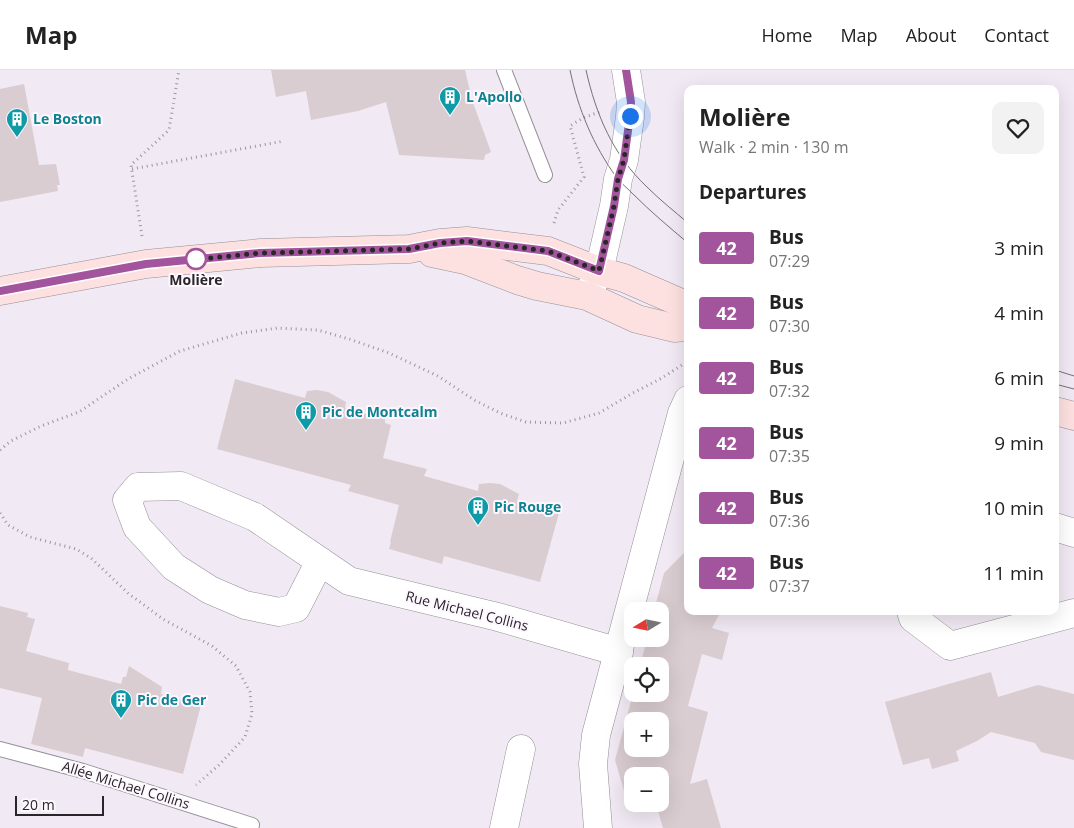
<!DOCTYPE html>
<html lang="en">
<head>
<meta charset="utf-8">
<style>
	:root { --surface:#fff; --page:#f2f2f2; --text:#222; --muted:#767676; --line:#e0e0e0 }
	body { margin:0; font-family:"Open Sans",sans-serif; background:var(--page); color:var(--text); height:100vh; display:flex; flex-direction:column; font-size:19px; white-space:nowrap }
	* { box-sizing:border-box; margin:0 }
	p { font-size:16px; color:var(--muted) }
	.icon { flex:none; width:28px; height:28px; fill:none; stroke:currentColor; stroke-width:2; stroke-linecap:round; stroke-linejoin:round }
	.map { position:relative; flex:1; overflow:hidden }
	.panel { position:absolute; left:684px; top:15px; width:375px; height:530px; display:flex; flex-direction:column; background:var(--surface); border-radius:10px; box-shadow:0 5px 20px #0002 }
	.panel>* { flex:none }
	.badge { padding:0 10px; border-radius:4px; font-size:18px; line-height:32px }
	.needle { width:32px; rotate:260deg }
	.controls { position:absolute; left:624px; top:532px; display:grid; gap:10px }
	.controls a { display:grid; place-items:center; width:45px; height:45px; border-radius:10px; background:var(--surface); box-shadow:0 5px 20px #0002; font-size:25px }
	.scale { position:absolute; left:15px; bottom:12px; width:89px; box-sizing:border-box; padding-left:5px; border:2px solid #292629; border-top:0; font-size:14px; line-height:18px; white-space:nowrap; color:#292629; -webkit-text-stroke:4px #fef7ff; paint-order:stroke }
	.you { position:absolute; width:25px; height:25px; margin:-12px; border:4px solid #fff; border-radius:50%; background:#1a73e8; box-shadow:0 0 0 8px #1a73e833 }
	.map>.badge { position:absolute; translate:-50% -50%; box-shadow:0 0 0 2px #fff }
	h2 { padding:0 15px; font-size:19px; line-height:45px }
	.round { display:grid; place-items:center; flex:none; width:52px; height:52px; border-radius:10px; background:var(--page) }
	.headline { display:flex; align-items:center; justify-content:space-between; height:85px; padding:0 15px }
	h1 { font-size:24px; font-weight:700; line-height:38px }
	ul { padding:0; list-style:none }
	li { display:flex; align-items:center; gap:15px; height:65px; padding:0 15px }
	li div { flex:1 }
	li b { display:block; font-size:19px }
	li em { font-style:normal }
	li .badge { min-width:55px; font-weight:700; text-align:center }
	header { display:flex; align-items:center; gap:30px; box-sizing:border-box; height:70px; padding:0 25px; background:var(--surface); border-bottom:1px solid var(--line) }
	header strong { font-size:24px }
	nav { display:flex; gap:28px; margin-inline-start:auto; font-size:18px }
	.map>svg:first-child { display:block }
</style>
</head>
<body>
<header>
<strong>Map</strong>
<nav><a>Home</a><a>Map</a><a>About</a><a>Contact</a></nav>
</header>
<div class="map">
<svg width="1074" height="758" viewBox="0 0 1074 758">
	<rect width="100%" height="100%" fill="#f1e9f3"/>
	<!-- building -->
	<g fill="#dacdd1" fill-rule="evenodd">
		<polygon points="271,0 465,0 472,30 491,82 485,85 484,90 399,85 386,32 358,41 311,50 306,21 276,27"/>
		<polygon points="24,14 39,95 56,94 60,115 57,115 58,121 0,132 0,19"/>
		<polygon points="235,309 305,328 307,321 317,320 328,322 346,332 345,338 385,349 385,353 391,355 383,388 427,399 424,406 478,421 479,414 490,413 500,414 519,424 517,431 559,443 540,512 444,486 442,494 389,479 391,472 390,472 399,435 348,421 351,415 217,379"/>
		<path d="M688,479V541H721L712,558L729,563L722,590L702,584L688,636L708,642L690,714L707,709L721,758H663L656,734H660V706H632V729L627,731L615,690L633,624H660V596H640L647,569H660V541H654L664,503ZM632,651H660V679H632Z"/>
		<polygon points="0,536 28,543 27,547 35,549 26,581 69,593 68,600 121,614 123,607 126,607 129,596 162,617 161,624 201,635 183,704 85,678 83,687 31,674 42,628 0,618"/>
		<polygon points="991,602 998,627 1038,615 1074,624 1074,690 1041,682 1035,673 991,662 977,671 956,681 959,691 932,699 929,688 903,695 885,632"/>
	</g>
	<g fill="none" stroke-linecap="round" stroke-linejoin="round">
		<!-- lane casing -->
		<g stroke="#968f97" stroke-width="16">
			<g id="lane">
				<polyline points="504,0 545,105"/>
				<polyline points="0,679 83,701 252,755"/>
			</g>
		</g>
		<!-- street casing -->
		<g stroke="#968f97" stroke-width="29">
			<g id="street">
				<polyline points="589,222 599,201 614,136 618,109 624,90 630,47 631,32 626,0"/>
				<polyline points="1055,457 1074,463"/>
				<polyline points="320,491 296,538 279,542 245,535 210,520 174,497 137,457 127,430 138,417 181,416 255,447 349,511 498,547 619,582"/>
				<polyline points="911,541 913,548 950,576 1074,543"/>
				<polyline points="504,758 521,679"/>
				<polyline points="598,758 593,694 596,665 682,343 688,330"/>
			</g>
		</g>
		<!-- secondary casing -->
		<g stroke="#968f97" stroke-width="29">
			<g id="secondary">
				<polyline points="432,183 465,190 517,210 537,216 587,226 637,249 674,258 688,257"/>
				<polyline points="0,221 146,194 261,183 409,179 440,173 467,171 548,181 599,201 624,208 688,236"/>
				<polyline points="1055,341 1074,346"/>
			</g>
		</g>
		<!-- path -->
		<g stroke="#9c979e" stroke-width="3" stroke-dasharray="1 4" stroke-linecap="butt">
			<polyline points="132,99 284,71"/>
			<polyline points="554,153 558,140 584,107 570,56 583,48 602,41"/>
			<polyline points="142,166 131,95 169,60 179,0"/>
			<polyline points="0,380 11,371 41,356 79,342 128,309 180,281 242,263 278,258 318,260 349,269 389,283 438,306 474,330 500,343 526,352 563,353 599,343 633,323 662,308 682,295 688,296"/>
			<polyline points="0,443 8,455 30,467 76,479 91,488 129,524 163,549 212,576 236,596 250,622 252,644 245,667 219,695 196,715"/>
		</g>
		<!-- lane -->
		<use href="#lane" stroke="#fff" stroke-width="14"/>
		<!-- street -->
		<use href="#street" stroke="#fff" stroke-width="28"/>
		<!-- secondary -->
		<use href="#secondary" stroke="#fde0e0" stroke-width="28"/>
		<!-- tram -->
		<g stroke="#767177" stroke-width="1">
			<path d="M570,0C578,39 593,75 617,108C622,114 628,119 633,124C651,142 669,157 688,173"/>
			<path d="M586,0C596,45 613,85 647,117C660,130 674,141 688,153"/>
			<polyline points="1055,300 1074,306"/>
			<polyline points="1055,314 1074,319"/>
		</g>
	</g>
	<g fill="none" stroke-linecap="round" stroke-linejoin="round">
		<!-- line casing -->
		<g stroke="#fff" stroke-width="11">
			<polyline id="line" points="0,221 146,194 260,183 409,179 440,173 467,171 548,181 599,201 614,136 618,109 624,90 630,46 631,32 626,0"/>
		</g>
		<!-- line -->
		<use href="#line" stroke="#a2559d" stroke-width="8"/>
		<!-- walk -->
		<polyline stroke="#292629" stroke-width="5" stroke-dasharray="0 9" points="196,189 190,190 260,183 409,179 440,173 467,171 548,181 599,201 614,136 618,109 624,90 630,46"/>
	</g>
	<!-- icons -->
	<defs>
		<g id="building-pin" transform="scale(1.125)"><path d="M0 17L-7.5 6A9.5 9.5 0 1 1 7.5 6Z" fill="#0f9aa8" stroke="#fef7ff"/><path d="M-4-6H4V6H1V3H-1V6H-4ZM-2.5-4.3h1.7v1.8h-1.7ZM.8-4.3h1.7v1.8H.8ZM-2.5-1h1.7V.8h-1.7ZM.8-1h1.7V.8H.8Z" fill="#fff"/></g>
	</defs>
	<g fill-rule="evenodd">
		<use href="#building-pin" x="450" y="27"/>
		<use href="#building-pin" x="17" y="49"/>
		<use href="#building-pin" x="306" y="342"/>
		<use href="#building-pin" x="478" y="437"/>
		<use href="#building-pin" x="121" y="630"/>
	</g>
	<!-- markers -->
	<circle fill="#fff" stroke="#a2559d" stroke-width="2.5" cx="196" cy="189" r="10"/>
	<g text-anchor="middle" stroke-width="4" stroke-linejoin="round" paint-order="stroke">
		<!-- culture labels -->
		<g font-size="14" font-weight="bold" fill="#0d838f" stroke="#fef7ff" text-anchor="start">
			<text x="466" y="32">L'Apollo</text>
			<text x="33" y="54">Le Boston</text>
			<text x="322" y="347">Pic de Montcalm</text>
			<text x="494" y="442">Pic Rouge</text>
			<text x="137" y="635">Pic de Ger</text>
		</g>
		<!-- stop labels -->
		<g font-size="14" font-weight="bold" fill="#292629" stroke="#fef7ff">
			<text x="196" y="215">Molière</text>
		</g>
		<!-- street labels -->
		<g font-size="14" fill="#292629" stroke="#fef7ff">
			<text transform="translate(467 541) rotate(14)" y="5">Rue Michael Collins</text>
			<text transform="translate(126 715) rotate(17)" y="5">Allée Michael Collins</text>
		</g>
	</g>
</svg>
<div class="controls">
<a><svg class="needle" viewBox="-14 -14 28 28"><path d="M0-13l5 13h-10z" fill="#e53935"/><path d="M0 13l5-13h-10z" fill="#767676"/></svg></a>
<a><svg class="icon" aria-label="locate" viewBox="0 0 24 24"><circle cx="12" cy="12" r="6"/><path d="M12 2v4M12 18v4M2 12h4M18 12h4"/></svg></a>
<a>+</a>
<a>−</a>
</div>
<div class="scale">20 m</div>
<div class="you" style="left:630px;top:46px"></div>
<section class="panel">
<div class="headline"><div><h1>Molière</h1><p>Walk · 2 min · 130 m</p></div><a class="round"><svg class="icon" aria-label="heart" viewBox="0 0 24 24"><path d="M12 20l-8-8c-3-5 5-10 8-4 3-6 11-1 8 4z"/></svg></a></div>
<h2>Departures</h2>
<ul>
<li><span class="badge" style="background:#a2559d;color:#fff">42</span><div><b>Bus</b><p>07:29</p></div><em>3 min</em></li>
<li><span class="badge" style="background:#a2559d;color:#fff">42</span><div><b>Bus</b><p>07:30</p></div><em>4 min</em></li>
<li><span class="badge" style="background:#a2559d;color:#fff">42</span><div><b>Bus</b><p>07:32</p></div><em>6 min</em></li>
<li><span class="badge" style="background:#a2559d;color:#fff">42</span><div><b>Bus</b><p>07:35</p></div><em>9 min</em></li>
<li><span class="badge" style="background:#a2559d;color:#fff">42</span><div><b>Bus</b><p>07:36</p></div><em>10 min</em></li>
<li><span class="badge" style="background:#a2559d;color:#fff">42</span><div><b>Bus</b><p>07:37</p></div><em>11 min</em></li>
</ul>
</section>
</div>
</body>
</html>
